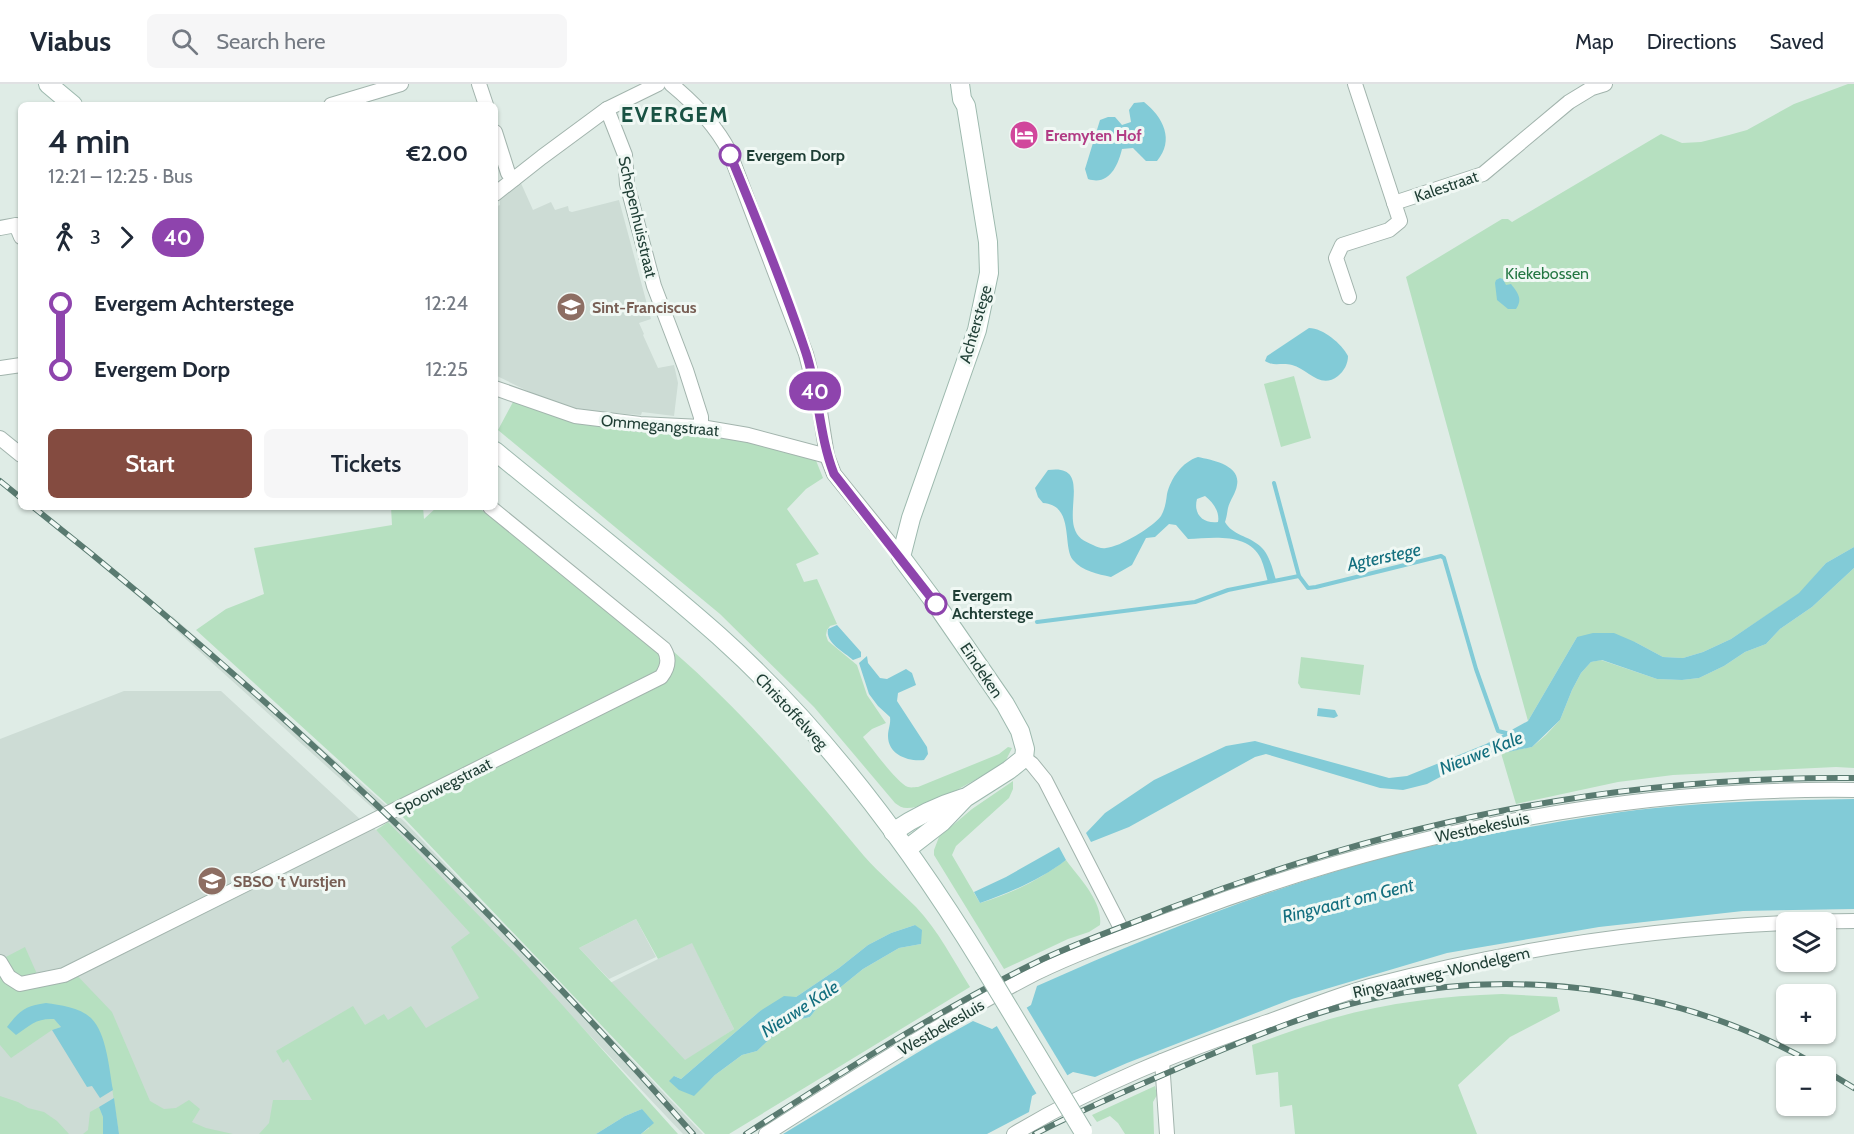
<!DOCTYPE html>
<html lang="en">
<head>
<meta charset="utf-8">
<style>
	:root { --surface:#fff; --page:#f6f6f7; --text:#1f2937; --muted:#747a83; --line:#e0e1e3; --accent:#844b40 }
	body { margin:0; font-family:Cabin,sans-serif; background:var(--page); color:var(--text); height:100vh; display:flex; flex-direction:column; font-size:22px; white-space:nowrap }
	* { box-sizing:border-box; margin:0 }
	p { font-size:20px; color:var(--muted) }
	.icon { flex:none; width:33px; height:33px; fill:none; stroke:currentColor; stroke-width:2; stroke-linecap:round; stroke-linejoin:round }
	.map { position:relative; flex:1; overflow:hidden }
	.details { position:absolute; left:18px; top:18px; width:480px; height:408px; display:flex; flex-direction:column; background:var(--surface); border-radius:9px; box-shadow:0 2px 4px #0004 }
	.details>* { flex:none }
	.badge { padding:0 12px; border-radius:20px; font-size:21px; line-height:39px }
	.controls { position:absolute; left:1776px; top:828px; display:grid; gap:12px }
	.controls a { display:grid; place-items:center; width:60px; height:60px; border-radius:9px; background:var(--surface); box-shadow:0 2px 4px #0004; font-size:30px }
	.map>.badge { position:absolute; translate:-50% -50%; box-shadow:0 0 0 3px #fff }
	.legs { display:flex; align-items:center; gap:9px; height:66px; padding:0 30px; font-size:20px }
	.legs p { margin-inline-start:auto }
	.headline { display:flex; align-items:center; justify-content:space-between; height:102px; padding:0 30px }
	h1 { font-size:33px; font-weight:600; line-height:45px }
	.button { display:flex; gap:12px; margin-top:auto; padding:12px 30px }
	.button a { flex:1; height:69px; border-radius:9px; background:var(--accent); color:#fff; font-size:24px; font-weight:600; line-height:69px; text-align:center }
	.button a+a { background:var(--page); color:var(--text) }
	ul { padding:0 30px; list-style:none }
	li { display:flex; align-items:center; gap:21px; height:66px; font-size:22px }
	li i { display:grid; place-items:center; width:9px; height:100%; margin:0 8px; background:currentColor }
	li i::after { content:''; width:15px; height:15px; margin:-8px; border:4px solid; border-radius:50%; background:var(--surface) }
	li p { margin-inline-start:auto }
	li:first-child i { background:linear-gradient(#0000 50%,currentColor 0) }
	li:last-child i { background:linear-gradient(currentColor 50%,#0000 0) }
	header { display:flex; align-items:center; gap:36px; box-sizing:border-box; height:84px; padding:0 30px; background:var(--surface); border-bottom:2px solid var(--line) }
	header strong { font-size:28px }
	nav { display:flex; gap:33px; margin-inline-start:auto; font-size:21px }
	.search { width:420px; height:54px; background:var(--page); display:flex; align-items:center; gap:15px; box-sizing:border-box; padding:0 21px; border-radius:9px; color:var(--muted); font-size:22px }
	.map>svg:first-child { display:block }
</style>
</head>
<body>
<header>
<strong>Viabus</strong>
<div class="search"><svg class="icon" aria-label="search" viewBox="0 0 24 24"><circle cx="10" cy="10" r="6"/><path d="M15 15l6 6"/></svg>Search here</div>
<nav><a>Map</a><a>Directions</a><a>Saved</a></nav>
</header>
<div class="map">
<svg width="1854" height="1050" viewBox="0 0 1854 1050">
	<rect width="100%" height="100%" fill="#dfece6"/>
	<!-- built -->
	<g fill="#cddcd5">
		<polygon points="520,97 533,126 551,118 555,126 568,122 569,127 572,128 619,116 651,235 639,239 644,250 643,251 658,284 674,281 678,299 674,332 642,328 641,331 599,328 577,325 548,317 495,291 495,123 500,121 500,115"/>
		<polygon points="172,532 405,738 703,1050 683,1050 388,738 167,538"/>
		<polygon points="124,607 221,607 362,737 376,746 630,1020 596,1050 0,1050 0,655"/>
		<polygon points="636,835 656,873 609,895 579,864"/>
		<polygon points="692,858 734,945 685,977 610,899"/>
	</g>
	<!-- green -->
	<g fill="#b6e0c0" fill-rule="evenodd">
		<polygon points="1848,0 1854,0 1854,463 1826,479 1800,509 1731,555 1703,568 1683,574 1663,573 1635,558 1577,553 1528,637 1406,193 1502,135 1508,135 1512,138 1661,50 1682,59 1701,58 1729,51 1747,46 1794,20"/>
		<polygon points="1294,292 1311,354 1281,363 1264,300"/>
		<path d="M513,318L575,339L715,352L753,358L815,374L823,394L806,405L787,425L819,470L796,480L804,498L817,495L837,540L830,542L827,546L826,551L828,557L857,581L867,611L886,639L872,645L863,653C871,663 898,700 908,703C912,704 914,703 918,703L999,670L1008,663L1012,664L1005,678C983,691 932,724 907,724C902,724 899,722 895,719L814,623L720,530L498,346Z"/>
		<polygon points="391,423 423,423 424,435 437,423 478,423 659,570 660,580 656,589 389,722 196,546 226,525 264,510 254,464 392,441"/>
		<polygon points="1854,484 1854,684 1836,683 1673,691 1618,698 1516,720 1501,669 1532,663 1546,651 1560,636 1572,606 1581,589 1591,578 1601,576 1657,595 1682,596 1699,594 1724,582 1745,568 1766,560 1780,545 1812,523"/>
		<path d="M674,568C744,629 804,700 864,772C880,790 899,806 916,823C938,846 953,876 970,903L729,1050H705L401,731L613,622L674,581ZM636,835L658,875L692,859L734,945L685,976L579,864ZM915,841L921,860L899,864L863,885L821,919L810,933L794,937L778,947L757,967L742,971L715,991L694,1011L674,992L681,995L760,927L796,913L839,884L868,861L891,849Z"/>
		<polygon points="1301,573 1364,581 1360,611 1301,604 1298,599"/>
		<path d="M1013,697V705L1009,714L956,762L952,771L980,819C1011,810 1041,795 1066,776C1079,794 1103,817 1100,841L1089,848L1068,855L1004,885L934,771V766L939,753L972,725Z"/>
		<polygon points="388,738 521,875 678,1050 641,1050 649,1044 642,1025 625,1032 596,1050 259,1050 269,1039 273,1016 312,1016 288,975 283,979 276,967 353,922 365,941 384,930 388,936 411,922 426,944 479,914 451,863 470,849 376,746"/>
		<polygon points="25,863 37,890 69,883 112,928 150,1017 164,1025 176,1024 189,1016 200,1025 192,1038 206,1044 233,1050 119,1050 111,997 46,919 33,938 41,934 54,935 61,943 52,946 11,974 0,961 0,876"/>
		<path d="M1502,910L1557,913L1560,927L1510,953L1458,1001L1477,1050H1295L1292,1021L1280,1023L1278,988L1256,991L1252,961C1273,954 1295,945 1317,939C1377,920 1439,912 1502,910Z"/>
		<polygon points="1155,1002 1157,1011 1153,1018 1154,1050 1125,1050 1118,1039 1110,1032 1097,1038 1092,1031"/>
		<polygon points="0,1012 18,1018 28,1024 44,1028 57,1037 69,1050 0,1050"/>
		<polygon points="99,1023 103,1033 103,1050 83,1050 88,1046 90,1028"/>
	</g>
	<!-- water -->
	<g fill="#82cbd7" fill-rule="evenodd">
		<path d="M1144,18C1163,33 1175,56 1157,77H1146L1133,64L1122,65C1118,82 1109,102 1088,95L1085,85L1100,36L1108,33H1115L1122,41L1131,38L1129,26L1134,19Z"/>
		<path d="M1500,194L1503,195L1506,201L1511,200C1518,209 1523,215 1516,225H1508L1497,216L1495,199L1496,196Z"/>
		<path d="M1309,244C1323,244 1342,260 1348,272C1348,280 1344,287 1338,292C1320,306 1308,285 1292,281C1282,278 1274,283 1265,277L1267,272Z"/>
		<path d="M1198,373C1212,376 1241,381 1237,401C1236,409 1230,416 1228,424C1227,429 1227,432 1225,438C1232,451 1249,452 1260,462C1270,471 1272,484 1276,496L1268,498C1266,491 1264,482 1261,475C1249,448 1212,454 1188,455L1176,441L1169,440L1155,453L1146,454L1132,481L1111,493C1098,490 1082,487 1073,476C1062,463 1075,421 1043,419L1038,413L1035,404L1048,386C1088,380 1068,419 1074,443C1077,454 1084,457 1093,461C1097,463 1102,465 1106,464C1120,463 1153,443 1161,432C1165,425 1166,418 1167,410C1171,394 1182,378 1198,373ZM1205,412C1213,418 1220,428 1218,438C1203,440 1193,430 1197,415Z"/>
		<polygon points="1854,463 1854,484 1812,523 1780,545 1766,560 1745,568 1724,582 1699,594 1682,596 1657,595 1602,576 1591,578 1581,589 1572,606 1560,636 1532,663 1474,675 1427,700 1403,706 1380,704 1266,670 1255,673 1129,743 1091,758 1086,749 1105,729 1154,696 1226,662 1255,657 1389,694 1407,692 1486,660 1528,637 1577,553 1593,549 1614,549 1635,558 1663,573 1683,574 1703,568 1731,555 1799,509 1826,479"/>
		<path d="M837,541L861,568V573L853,576C844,568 825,559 828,545Z"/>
		<path d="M867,572L868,579L880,594L887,595L906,585L912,589L916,601L898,609L897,617L927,663L928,670L924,676C909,678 888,671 888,652C888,645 891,640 890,633L878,622L869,610L859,579Z"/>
		<polygon points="1318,624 1335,626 1338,632 1334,634 1317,632"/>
		<path d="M1854,715V825L1743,827L1599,843L1447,869L1292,915L1127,979L1095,993L1073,988L1032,1012L1029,1028L987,1050H783L935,958L973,937L992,945L1031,921L1037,902C1152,851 1268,804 1390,772C1434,760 1479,752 1524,744C1574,735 1626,726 1677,722C1736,717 1795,716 1854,715Z"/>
		<path d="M1059,763L1066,776C1040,796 1011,808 980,819L974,808L1006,793Z"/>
		<polygon points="915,841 922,846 921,860 899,864 863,885 821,919 810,933 794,937 778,947 757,967 742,971 715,991 694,1012 679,1006 669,997 674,992 681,995 760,927 784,912 796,913 839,884 868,861 891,849"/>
		<path d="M46,919C60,921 79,923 91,934C107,950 109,985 113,1006L100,1014L92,1002L87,1003L52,946L61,943L54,935C37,934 30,941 16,951L7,943C20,926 25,922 46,919Z"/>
		<polygon points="114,1014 119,1050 103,1050 103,1033 99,1023"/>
		<polygon points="642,1025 654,1039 641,1050 596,1050 625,1032"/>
	</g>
	<!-- pier -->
	<polygon fill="#dfece6" points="1025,921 1069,994 1038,1012 995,939"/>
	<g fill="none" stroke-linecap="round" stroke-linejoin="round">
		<!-- stream -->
		<g stroke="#82cbd7" stroke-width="4">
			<polyline points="1274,399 1299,492 1308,504 1316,503 1441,472 1444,474 1476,585 1498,647 1510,650"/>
			<polyline points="1037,538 1195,518 1228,506 1299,492"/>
		</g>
		<!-- street casing -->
		<g stroke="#a2b4ad" stroke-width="16">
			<g id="street">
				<polyline points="479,0 486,21"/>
				<path d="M671,0C694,19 715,40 729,67L806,270L819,321L827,372L834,390L901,473"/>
				<polyline points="331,21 401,0"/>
				<polyline points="607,25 625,71 627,100 654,202 686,286 701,333 701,343"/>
				<polyline points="495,48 508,89 514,95"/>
				<polyline points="495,110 542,73 607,25 658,0"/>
				<polyline points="1394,119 1483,90 1569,18 1592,4 1605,0"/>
				<polyline points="0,144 16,141 21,153"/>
				<polyline points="1349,213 1336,174 1342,161 1389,146 1400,137 1355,0"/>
				<polyline points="0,284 21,281"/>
				<polyline points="495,304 575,332 640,340 701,343 748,351 827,372"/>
				<polyline points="0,354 21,371"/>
				<polyline points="1024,674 1032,680 1045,696 1125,852"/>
				<polyline points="1787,838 1854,837"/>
				<path d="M0,878L9,893L20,900L64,891L661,593C668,584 670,575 664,565L490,423"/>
				<polyline points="1162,977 1167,1050"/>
				<path d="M766,1050C854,994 943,937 1036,889C1083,866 1134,849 1182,831C1399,749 1622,703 1854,706"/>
				<path d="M1014,1050C1094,1002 1179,968 1267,938C1301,926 1335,912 1370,902C1506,866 1646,845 1786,839"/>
			</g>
		</g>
		<!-- secondary casing -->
		<g stroke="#9db9ae" stroke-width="20">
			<g id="secondary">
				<polyline points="48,0 73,21"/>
				<path d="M495,367C570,429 647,488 719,552C822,644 912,765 984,883"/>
				<path d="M893,748C916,732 937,722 963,714"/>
				<polyline points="907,765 942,738 965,714 1009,686 1024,674 1025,665 1020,647 1005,620 936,520 901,473 911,434 977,246 989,189 988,158 966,22 962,15 960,0"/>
			</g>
		</g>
		<!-- street -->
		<use href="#street" stroke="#fff" stroke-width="14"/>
		<!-- secondary -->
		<use href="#secondary" stroke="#fff" stroke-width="18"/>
		<!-- rail casing -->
		<g stroke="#597a70" stroke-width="6">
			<g id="rail">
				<polyline points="0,397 21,414"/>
				<path d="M33,423C272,612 492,821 693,1050"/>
				<polyline points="1826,987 1854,1004"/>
				<path d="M746,1050C842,988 940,925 1043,875C1084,856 1128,841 1170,824C1394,738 1613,692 1854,694"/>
				<path d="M1035,1050C1089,1022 1144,999 1200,975C1258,951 1314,927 1375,914C1525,882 1686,906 1818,982"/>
			</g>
		</g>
		<!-- rail -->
		<use href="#rail" stroke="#f0f8f4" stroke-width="4" stroke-dasharray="11" stroke-linecap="butt"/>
		<!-- secondary-bridge casing -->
		<g stroke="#9db9ae" stroke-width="20" stroke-linecap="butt">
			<polyline id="secondary-bridge" points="984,883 1083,1047"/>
		</g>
		<!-- secondary-bridge -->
		<use href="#secondary-bridge" stroke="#fff" stroke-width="18"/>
	</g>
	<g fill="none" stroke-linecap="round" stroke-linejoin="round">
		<!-- line-1 casing -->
		<g stroke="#fff" stroke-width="14">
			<path id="line-1" d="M730,71C757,136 784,202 806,269C819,309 819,352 834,390L936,520"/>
		</g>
		<!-- line-1 -->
		<use href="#line-1" stroke="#8e44ad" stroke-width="9"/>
	</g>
	<!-- icons -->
	<defs>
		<g id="hotel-disc" transform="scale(1.5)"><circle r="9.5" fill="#d1479c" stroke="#f0f8f4"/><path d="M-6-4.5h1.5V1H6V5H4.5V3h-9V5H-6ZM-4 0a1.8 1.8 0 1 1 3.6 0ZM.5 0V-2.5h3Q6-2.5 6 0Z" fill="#fff"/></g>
		<g id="school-disc" transform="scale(1.5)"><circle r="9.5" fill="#8d6e63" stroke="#f0f8f4"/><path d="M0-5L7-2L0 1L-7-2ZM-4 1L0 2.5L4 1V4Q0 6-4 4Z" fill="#fff"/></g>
	</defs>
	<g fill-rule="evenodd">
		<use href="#hotel-disc" x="1024" y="51"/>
		<use href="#school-disc" x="571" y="223"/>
		<use href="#school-disc" x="212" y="797"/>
	</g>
	<!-- markers -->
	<g fill="#fff" stroke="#8e44ad" stroke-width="3">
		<circle cx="730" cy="71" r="10"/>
		<circle cx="936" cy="520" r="10"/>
	</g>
	<g text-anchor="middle" stroke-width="6" stroke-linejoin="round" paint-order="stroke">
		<!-- hotel labels -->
		<g font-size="16" font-weight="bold" fill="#b23c85" stroke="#f0f8f4" text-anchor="start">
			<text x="1045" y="57">Eremyten Hof</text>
		</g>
		<!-- stop labels -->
		<g font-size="16" font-weight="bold" fill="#1f3e35" stroke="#f0f8f4" text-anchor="start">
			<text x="746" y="77">Evergem Dorp</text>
			<text x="952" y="517">Evergem<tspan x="952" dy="18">Achterstege</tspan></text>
		</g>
		<!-- street labels -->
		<g font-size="16" fill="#1f3e35" stroke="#f0f8f4">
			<text transform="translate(1446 102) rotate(-19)" y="6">Kalestraat</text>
			<text transform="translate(638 133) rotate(77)" y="6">Schepenhuisstraat</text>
			<text transform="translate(975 240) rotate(-74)" y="6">Achterstege</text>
			<text transform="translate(660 341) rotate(5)" y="6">Ommegangstraat</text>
			<text transform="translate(982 586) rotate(56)" y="6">Eindeken</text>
			<text transform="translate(792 627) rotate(47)" y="6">Christoffelweg</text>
			<text transform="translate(443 702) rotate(-27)" y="6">Spoorwegstraat</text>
			<text transform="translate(1482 743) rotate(-12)" y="6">Westbekesluis</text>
			<text transform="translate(1441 888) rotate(-13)" y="6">Ringvaartweg-Wondelgem</text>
			<text transform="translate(941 943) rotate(-30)" y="6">Westbekesluis</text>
		</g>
		<!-- park labels -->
		<g font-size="16" fill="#257844" stroke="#f0f8f4">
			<text x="1547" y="195">Kiekebossen</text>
		</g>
		<!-- education labels -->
		<g font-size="16" font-weight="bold" fill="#785e54" stroke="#f0f8f4" text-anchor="start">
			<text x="592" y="229">Sint-Franciscus</text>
			<text x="233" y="803">SBSO 't Vurstjen</text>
		</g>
		<!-- water labels -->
		<g font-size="18" font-style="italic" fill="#136f7f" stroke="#f0f8f4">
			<text transform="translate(1384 473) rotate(-12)" y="6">Agterstege</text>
			<text transform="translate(1481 669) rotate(-22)" y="6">Nieuwe Kale</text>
			<text transform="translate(1348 817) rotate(-14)" y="6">Ringvaart om Gent</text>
			<text transform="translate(800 925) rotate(-33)" y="6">Nieuwe Kale</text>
		</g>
		<!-- district labels -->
		<g font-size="22" font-weight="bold" letter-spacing="1.5" fill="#195243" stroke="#f0f8f4">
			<text x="675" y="38">EVERGEM</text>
		</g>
	</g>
</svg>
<div class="controls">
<a><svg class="icon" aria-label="layers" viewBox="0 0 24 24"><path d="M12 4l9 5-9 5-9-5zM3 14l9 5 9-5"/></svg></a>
<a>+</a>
<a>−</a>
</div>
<b class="badge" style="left:815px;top:307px;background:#8e44ad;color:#fff">40</b>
<section class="details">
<div class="headline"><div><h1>4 min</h1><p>12:21 – 12:25 · Bus</p></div><b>€2.00</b></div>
<div class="legs"><svg class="icon" aria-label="walk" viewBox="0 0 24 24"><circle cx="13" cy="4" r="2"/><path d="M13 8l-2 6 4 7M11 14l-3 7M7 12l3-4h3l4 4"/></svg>3<svg class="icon" aria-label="forward" viewBox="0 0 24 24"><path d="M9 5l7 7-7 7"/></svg><b class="badge" style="background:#8e44ad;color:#fff">40</b></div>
<ul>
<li><i style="color:#8e44ad"></i><b>Evergem Achterstege</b><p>12:24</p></li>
<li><i style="color:#8e44ad"></i><b>Evergem Dorp</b><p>12:25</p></li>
</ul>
<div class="button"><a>Start</a><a>Tickets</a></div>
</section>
</div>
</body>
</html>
